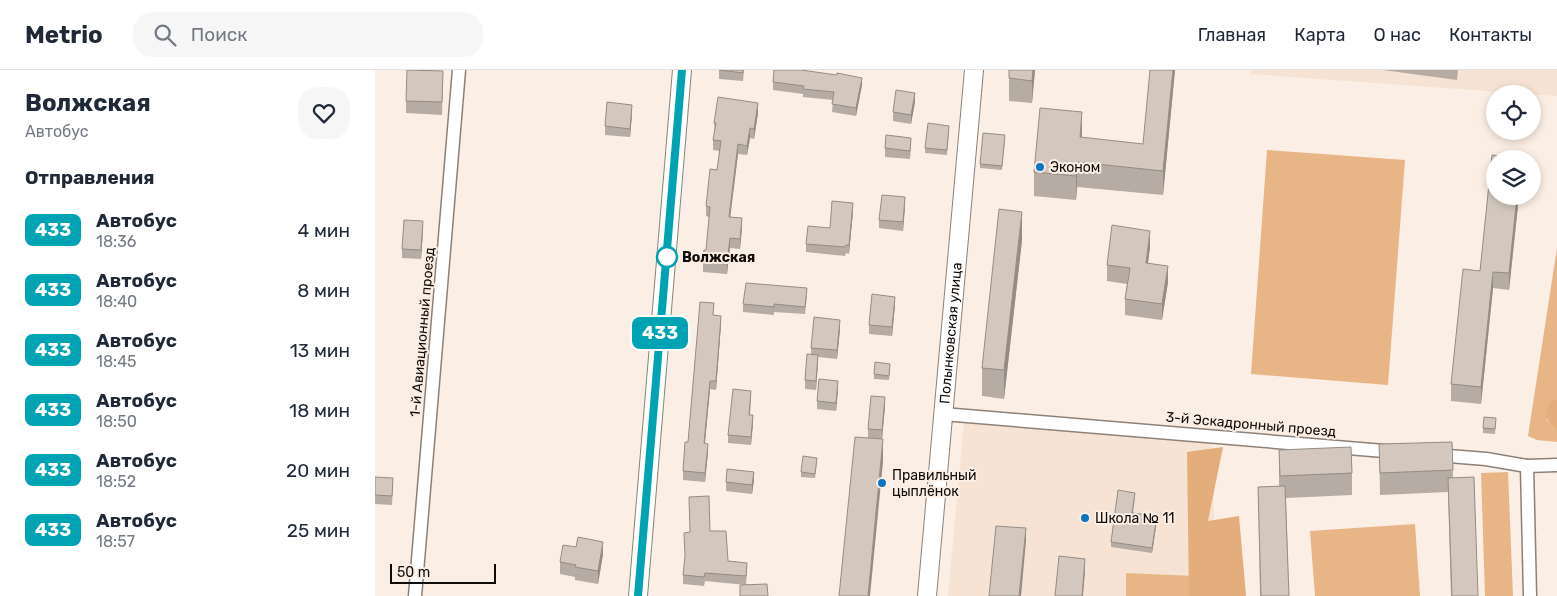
<!DOCTYPE html>
<html lang="ru">
<head>
<meta charset="utf-8">
<style>
	:root { --surface:#fff; --page:#f6f6f7; --text:#1f2937; --muted:#747a83; --line:#e0e1e3 }
	body { margin:0; font-family:Rubik,sans-serif; background:var(--page); color:var(--text); height:100vh; display:flex; flex-direction:column; font-size:19px; white-space:nowrap }
	* { box-sizing:border-box; margin:0 }
	p { font-size:16px; color:var(--muted) }
	.icon { flex:none; width:28px; height:28px; fill:none; stroke:currentColor; stroke-width:2; stroke-linecap:round; stroke-linejoin:round }
	.map { position:relative; flex:1; overflow:hidden }
	.sheet { display:flex; flex-direction:column; background:var(--surface); width:375px }
	.sheet>* { flex:none }
	.badge { padding:0 10px; border-radius:8px; font-size:18px; line-height:32px }
	.fabs { position:absolute; left:1111px; top:15px; display:grid; gap:10px }
	.fabs a { display:grid; place-items:center; width:55px; height:55px; border-radius:50%; background:var(--surface); box-shadow:0 2px 8px #0003; font-size:25px }
	.scale { position:absolute; left:15px; bottom:12px; width:106px; box-sizing:border-box; padding-left:5px; border:2px solid #100c09; border-top:0; font-size:14px; line-height:18px; white-space:nowrap; color:#100c09; -webkit-text-stroke:4px #fbeee4; paint-order:stroke }
	.map>.badge { position:absolute; translate:-50% -50%; box-shadow:0 0 0 2px #fff }
	h2 { padding:0 25px; font-size:19px; line-height:45px }
	.round { display:grid; place-items:center; flex:none; width:52px; height:52px; border-radius:20px; background:var(--page) }
	.head { display:flex; align-items:center; justify-content:space-between; height:85px; padding:0 25px }
	h1 { font-size:24px; font-weight:700; line-height:38px }
	ul { padding:0; list-style:none }
	li { display:flex; align-items:center; gap:15px; height:60px; padding:0 25px }
	li div { flex:1 }
	li b { display:block; font-size:19px }
	li em { font-style:normal }
	li .badge { min-width:55px; font-weight:700; text-align:center }
	header { display:flex; align-items:center; gap:30px; box-sizing:border-box; height:70px; padding:0 25px; background:var(--surface); border-bottom:1px solid var(--line) }
	header strong { font-size:24px }
	nav { display:flex; gap:28px; margin-inline-start:auto; font-size:18px }
	.search { width:350px; height:45px; background:var(--page); display:flex; align-items:center; gap:12px; box-sizing:border-box; padding:0 18px; border-radius:20px; color:var(--muted); font-size:19px }
	main { display:flex; flex:1; min-height:0 }
	.map>svg:first-child { display:block }
</style>
</head>
<body>
<header>
<strong>Metrio</strong>
<div class="search"><svg class="icon" aria-label="search" viewBox="0 0 24 24"><circle cx="10" cy="10" r="6"/><path d="M15 15l6 6"/></svg>Поиск</div>
<nav><a>Главная</a><a>Карта</a><a>О нас</a><a>Контакты</a></nav>
</header>
<main>
<section class="sheet">
<div class="head"><div><h1>Волжская</h1><p>Автобус</p></div><a class="round"><svg class="icon" aria-label="heart" viewBox="0 0 24 24"><path d="M12 20l-8-8c-3-5 5-10 8-4 3-6 11-1 8 4z"/></svg></a></div>
<h2>Отправления</h2>
<ul>
<li><span class="badge" style="background:#00a3b4;color:#fff">433</span><div><b>Автобус</b><p>18:36</p></div><em>4 мин</em></li>
<li><span class="badge" style="background:#00a3b4;color:#fff">433</span><div><b>Автобус</b><p>18:40</p></div><em>8 мин</em></li>
<li><span class="badge" style="background:#00a3b4;color:#fff">433</span><div><b>Автобус</b><p>18:45</p></div><em>13 мин</em></li>
<li><span class="badge" style="background:#00a3b4;color:#fff">433</span><div><b>Автобус</b><p>18:50</p></div><em>18 мин</em></li>
<li><span class="badge" style="background:#00a3b4;color:#fff">433</span><div><b>Автобус</b><p>18:52</p></div><em>20 мин</em></li>
<li><span class="badge" style="background:#00a3b4;color:#fff">433</span><div><b>Автобус</b><p>18:57</p></div><em>25 мин</em></li>
</ul>
</section>
<div class="map">
<svg width="1182" height="526" viewBox="0 0 1182 526">
	<rect width="100%" height="100%" fill="#fbeee4"/>
	<!-- built -->
	<g fill="#f6e3d3">
		<polygon points="876,0 1182,0 1182,26 875,4"/>
		<polygon points="589,352 837,371 841,526 573,526"/>
	</g>
	<!-- green -->
	<g fill="#e8b587">
		<polygon points="892,80 1030,90 1013,315 876,304"/>
		<polygon points="1182,178 1182,330 1176,330 1172,350 1182,361 1182,372 1162,370 1153,366"/>
		<polygon points="1133,402 1138,526 1110,526 1106,403"/>
		<polygon points="1040,454 1045,526 940,526 935,461"/>
		<polygon points="751,503 819,506 819,526 751,526"/>
	</g>
	<!-- forest -->
	<g fill="#e3ad7c">
		<path d="M1176,330H1182V361C1170,348 1168,346 1176,330Z"/>
		<polygon points="848,377 833,451 864,446 871,526 814,526 812,382"/>
	</g>
	<g fill="none" stroke-linecap="round" stroke-linejoin="round">
		<!-- street casing -->
		<g stroke="#8c8178" stroke-width="15">
			<g id="street">
				<polyline points="568,344 1021,382"/>
				<polyline points="1061,385 1111,389 1152,396 1182,395"/>
				<polyline points="1152,396 1155,526"/>
				<polyline points="40,526 84,0"/>
			</g>
		</g>
		<!-- secondary casing -->
		<g stroke="#8c8178" stroke-width="20">
			<g id="secondary">
				<polyline points="263,526 307,0"/>
				<path id="s1" d="M552,526L599,0"/>
			</g>
		</g>
		<!-- street -->
		<use href="#street" stroke="#fff" stroke-width="12"/>
		<!-- secondary -->
		<use href="#secondary" stroke="#fff" stroke-width="18"/>
	</g>
	<!-- wall -->
	<g fill="#b6aca3">
		<polygon points="344,0 369,0 368,11 344,9"/>
		<polygon points="634,0 660,0 657,33 634,31"/>
		<polygon points="800,0 788,125 702,117 701,130 659,126 659,102 707,68 768,74"/>
		<polygon points="1008,0 1083,0 1082,10"/>
		<polygon points="398,12 487,15 481,46 457,42 458,30 428,27 428,24 398,20"/>
		<polygon points="68,14 67,45 31,43 31,31"/>
		<polygon points="540,32 536,54 518,51 518,42"/>
		<polygon points="383,43 379,69 375,68 372,85 363,84 355,147 367,158 365,179 355,178 352,204 328,202 328,192 331,180 334,147 331,146 331,136 342,100 345,81 338,80 338,70 340,63 339,53"/>
		<polygon points="257,44 255,67 230,65 230,56"/>
		<polygon points="574,60 572,85 550,83 550,78"/>
		<polygon points="630,69 627,100 605,98 605,94"/>
		<polygon points="536,76 535,89 510,87 510,78"/>
		<polygon points="1120,126 1144,126 1134,220 1118,218 1106,334 1076,331 1076,314 1105,201"/>
		<polygon points="530,136 528,161 504,158 504,150"/>
		<polygon points="478,141 474,184 471,183 470,186 431,182 431,174"/>
		<polygon points="48,160 46,189 27,188 27,179"/>
		<polygon points="647,170 629,329 607,326 607,298"/>
		<polygon points="775,177 773,193 793,212 787,250 750,245 750,229 752,214 732,211 732,195"/>
		<polygon points="432,226 430,244 399,242 399,245 368,242 368,234"/>
		<polygon points="520,235 517,266 494,264 494,255"/>
		<polygon points="339,245 346,254 341,320 335,319 330,374 333,382 330,412 308,410 308,401"/>
		<polygon points="465,259 462,289 443,287 441,320 430,319 430,310 436,284 436,278"/>
		<polygon points="515,298 514,310 499,309 499,304"/>
		<polygon points="463,320 461,341 442,339 442,331"/>
		<polygon points="376,328 375,345 378,353 376,375 353,373 353,365"/>
		<polygon points="510,336 507,369 493,368 493,359"/>
		<polygon points="1121,352 1120,364 1108,363 1108,358"/>
		<polygon points="1077,372 1078,408 1103,526 1076,526 1073,422 1005,425 1004,374"/>
		<polygon points="904,380 977,403 977,425 911,428 914,526 885,526 883,417 904,416"/>
		<polygon points="442,392 440,408 426,407 426,402"/>
		<polygon points="0,407 18,417 17,435 0,434"/>
		<polygon points="379,410 377,424 351,421 351,412"/>
		<polygon points="760,427 758,443 782,450 777,483 736,477 736,472"/>
		<polygon points="335,461 353,491 372,501 371,515 330,511 329,516 308,514 308,505"/>
		<polygon points="228,484 223,514 200,510 200,507 185,504 185,492"/>
	</g>
	<!-- shaded-wall -->
	<g fill="#948c85">
		<polygon points="658,0 660,0 657,33 657,11"/>
		<polygon points="798,0 800,0 788,125 788,101"/>
		<polygon points="487,8 487,15 481,46 481,38"/>
		<polygon points="540,23 540,32 536,54 536,45"/>
		<polygon points="383,33 383,43 379,69 379,59"/>
		<polygon points="257,35 257,44 255,67 255,59"/>
		<polygon points="707,42 707,67 705,92 705,67"/>
		<polygon points="375,58 375,68 372,85 372,76"/>
		<polygon points="363,74 363,84 354,157 354,147"/>
		<polygon points="702,92 702,117 701,130 701,106"/>
		<polygon points="1142,126 1144,126 1134,220 1134,203"/>
		<polygon points="530,127 530,136 528,161 528,152"/>
		<polygon points="478,133 478,141 474,184 474,175"/>
		<polygon points="647,142 647,170 629,329 629,300"/>
		<polygon points="367,148 367,158 365,179 365,169"/>
		<polygon points="48,151 48,160 46,189 46,180"/>
		<polygon points="775,161 775,177 771,209 771,193"/>
		<polygon points="355,168 355,178 352,204 352,194"/>
		<polygon points="793,196 793,212 787,250 787,234"/>
		<polygon points="1118,202 1118,218 1106,334 1106,317"/>
		<polygon points="520,227 520,235 517,266 517,257"/>
		<polygon points="346,246 346,254 341,320 341,311"/>
		<polygon points="465,250 465,259 462,289 462,280"/>
		<polygon points="443,285 443,293 441,320 441,311"/>
		<polygon points="335,311 335,319 329,382 329,373"/>
		<polygon points="463,311 463,320 461,341 461,333"/>
		<polygon points="510,327 510,336 507,369 507,360"/>
		<polygon points="378,345 378,353 376,375 376,367"/>
		<polygon points="508,369 508,392 495,526 493,526"/>
		<polygon points="333,374 333,382 330,412 330,403"/>
		<polygon points="379,402 379,410 377,424 377,415"/>
		<polygon points="782,446 782,450 777,483 777,478"/>
		<polygon points="651,458 651,471 646,526 644,526"/>
		<polygon points="228,472 228,484 223,514 223,501"/>
		<polygon points="710,489 710,502 708,526 707,526"/>
	</g>
	<!-- building -->
	<g fill="#d4c8be" stroke="#948c85">
		<polygon points="32,0 68,1 67,32 31,31"/>
		<polygon points="344,0 368,0 368,3"/>
		<polygon points="399,0 426,0 462,5 462,3 487,8 481,38 457,34 459,22 428,19 429,16 398,12"/>
		<polygon points="634,0 658,0 657,11 634,8"/>
		<polygon points="775,0 798,0 788,101 702,92 701,106 659,102 665,38 707,42 705,67 768,74"/>
		<polygon points="521,20 540,23 536,45 518,42"/>
		<polygon points="343,27 383,33 379,59 375,58 372,76 363,74 354,147 367,148 365,169 355,168 352,194 328,192 329,180 331,180 335,137 331,136 335,99 342,100 346,71 338,70 341,53 339,53"/>
		<polygon points="232,32 257,35 255,59 230,56"/>
		<polygon points="553,53 574,56 572,80 550,78"/>
		<polygon points="608,63 630,65 627,96 605,94"/>
		<polygon points="511,65 536,68 535,81 510,78"/>
		<polygon points="1117,85 1146,88 1146,89 1120,89 1120,126 1142,126 1134,203 1118,202 1106,317 1076,314 1088,199 1105,201"/>
		<polygon points="507,125 530,127 528,152 504,150"/>
		<polygon points="457,131 478,133 474,175 471,175 470,177 431,174 433,156 455,158"/>
		<polygon points="624,139 647,142 629,300 607,298"/>
		<polygon points="29,150 48,151 46,180 27,179"/>
		<polygon points="737,155 775,161 771,193 793,196 787,234 750,229 755,198 732,195"/>
		<polygon points="371,213 432,218 430,237 399,234 399,237 368,234"/>
		<polygon points="497,224 520,227 517,257 494,255"/>
		<polygon points="325,232 339,233 338,245 346,246 341,311 335,311 329,373 333,374 330,403 308,401 310,372 313,372"/>
		<polygon points="439,247 465,250 462,280 436,278"/>
		<polygon points="432,284 443,285 441,311 430,310"/>
		<polygon points="500,292 515,294 514,306 499,304"/>
		<polygon points="444,309 463,311 461,333 442,331"/>
		<polygon points="358,319 376,321 374,345 378,345 376,367 353,365"/>
		<polygon points="496,326 510,327 507,360 493,359"/>
		<polygon points="1109,347 1121,348 1120,359 1108,358"/>
		<polygon points="480,367 508,369 493,526 464,526"/>
		<polygon points="1077,372 1078,400 1005,403 1004,374"/>
		<polygon points="976,377 977,403 905,406 904,380"/>
		<polygon points="428,386 442,388 440,404 426,402"/>
		<polygon points="352,399 379,402 377,415 351,412"/>
		<polygon points="0,407 18,408 17,426 0,425"/>
		<polygon points="1099,407 1103,526 1077,526 1073,408"/>
		<polygon points="910,416 914,526 886,526 883,417"/>
		<polygon points="743,420 760,423 757,443 782,446 777,478 736,472"/>
		<polygon points="334,426 335,461 351,461 353,491 372,493 371,506 330,503 329,507 308,505 310,486 309,463 315,462 314,427"/>
		<polygon points="621,456 651,458 644,526 614,526"/>
		<polygon points="203,467 228,472 223,501 200,497 201,495 185,492 188,475 201,477"/>
		<polygon points="684,486 710,489 707,526 680,526"/>
		<polygon points="392,514 393,526 365,526 365,515"/>
	</g>
	<g fill="none" stroke-linecap="round" stroke-linejoin="round">
		<!-- line casing -->
		<g stroke="#fff" stroke-width="11">
			<polyline id="line" points="263,526 307,0"/>
		</g>
		<!-- line -->
		<use href="#line" stroke="#00a3b4" stroke-width="8"/>
	</g>
	<!-- markers -->
	<g fill="#0a76c1" stroke="#fbeee4" stroke-width="2">
		<circle cx="665" cy="97" r="5"/>
		<circle cx="507" cy="413" r="5"/>
		<circle cx="710" cy="448" r="5"/>
	</g>
	<circle fill="#fff" stroke="#00a3b4" stroke-width="2.5" cx="292" cy="187" r="10"/>
	<g text-anchor="middle" stroke-width="4" stroke-linejoin="round" paint-order="stroke">
		<!-- poi labels -->
		<g font-size="14" fill="#100c09" stroke="#fbeee4" text-anchor="start">
			<text x="675" y="102">Эконом</text>
			<text x="517" y="410">Правильный<tspan x="517" dy="16">цыплёнок</tspan></text>
			<text x="720" y="453">Школа № 11</text>
		</g>
		<!-- stop labels -->
		<g font-size="14" font-weight="bold" fill="#100c09" stroke="#fbeee4" text-anchor="start">
			<text x="307" y="192">Волжская</text>
		</g>
		<!-- street labels -->
		<g font-size="14" fill="#100c09" stroke="#fbeee4">
			<text transform="translate(47 262) rotate(-85)" y="5">1-й Авиационный проезд</text>
			<text dy="5" stroke="none"><textPath href="#s1" startOffset="264">Полынковская улица</textPath></text>
			<text transform="translate(876 354) rotate(5)" y="5">3-й Эскадронный проезд</text>
		</g>
	</g>
</svg>
<div class="fabs">
<a><svg class="icon" aria-label="locate" viewBox="0 0 24 24"><circle cx="12" cy="12" r="6"/><path d="M12 2v4M12 18v4M2 12h4M18 12h4"/></svg></a>
<a><svg class="icon" aria-label="layers" viewBox="0 0 24 24"><path d="M12 4l9 5-9 5-9-5zM3 14l9 5 9-5"/></svg></a>
</div>
<div class="scale">50 m</div>
<b class="badge" style="left:285px;top:263px;background:#00a3b4;color:#fff">433</b>
</div>
</main>
</body>
</html>
